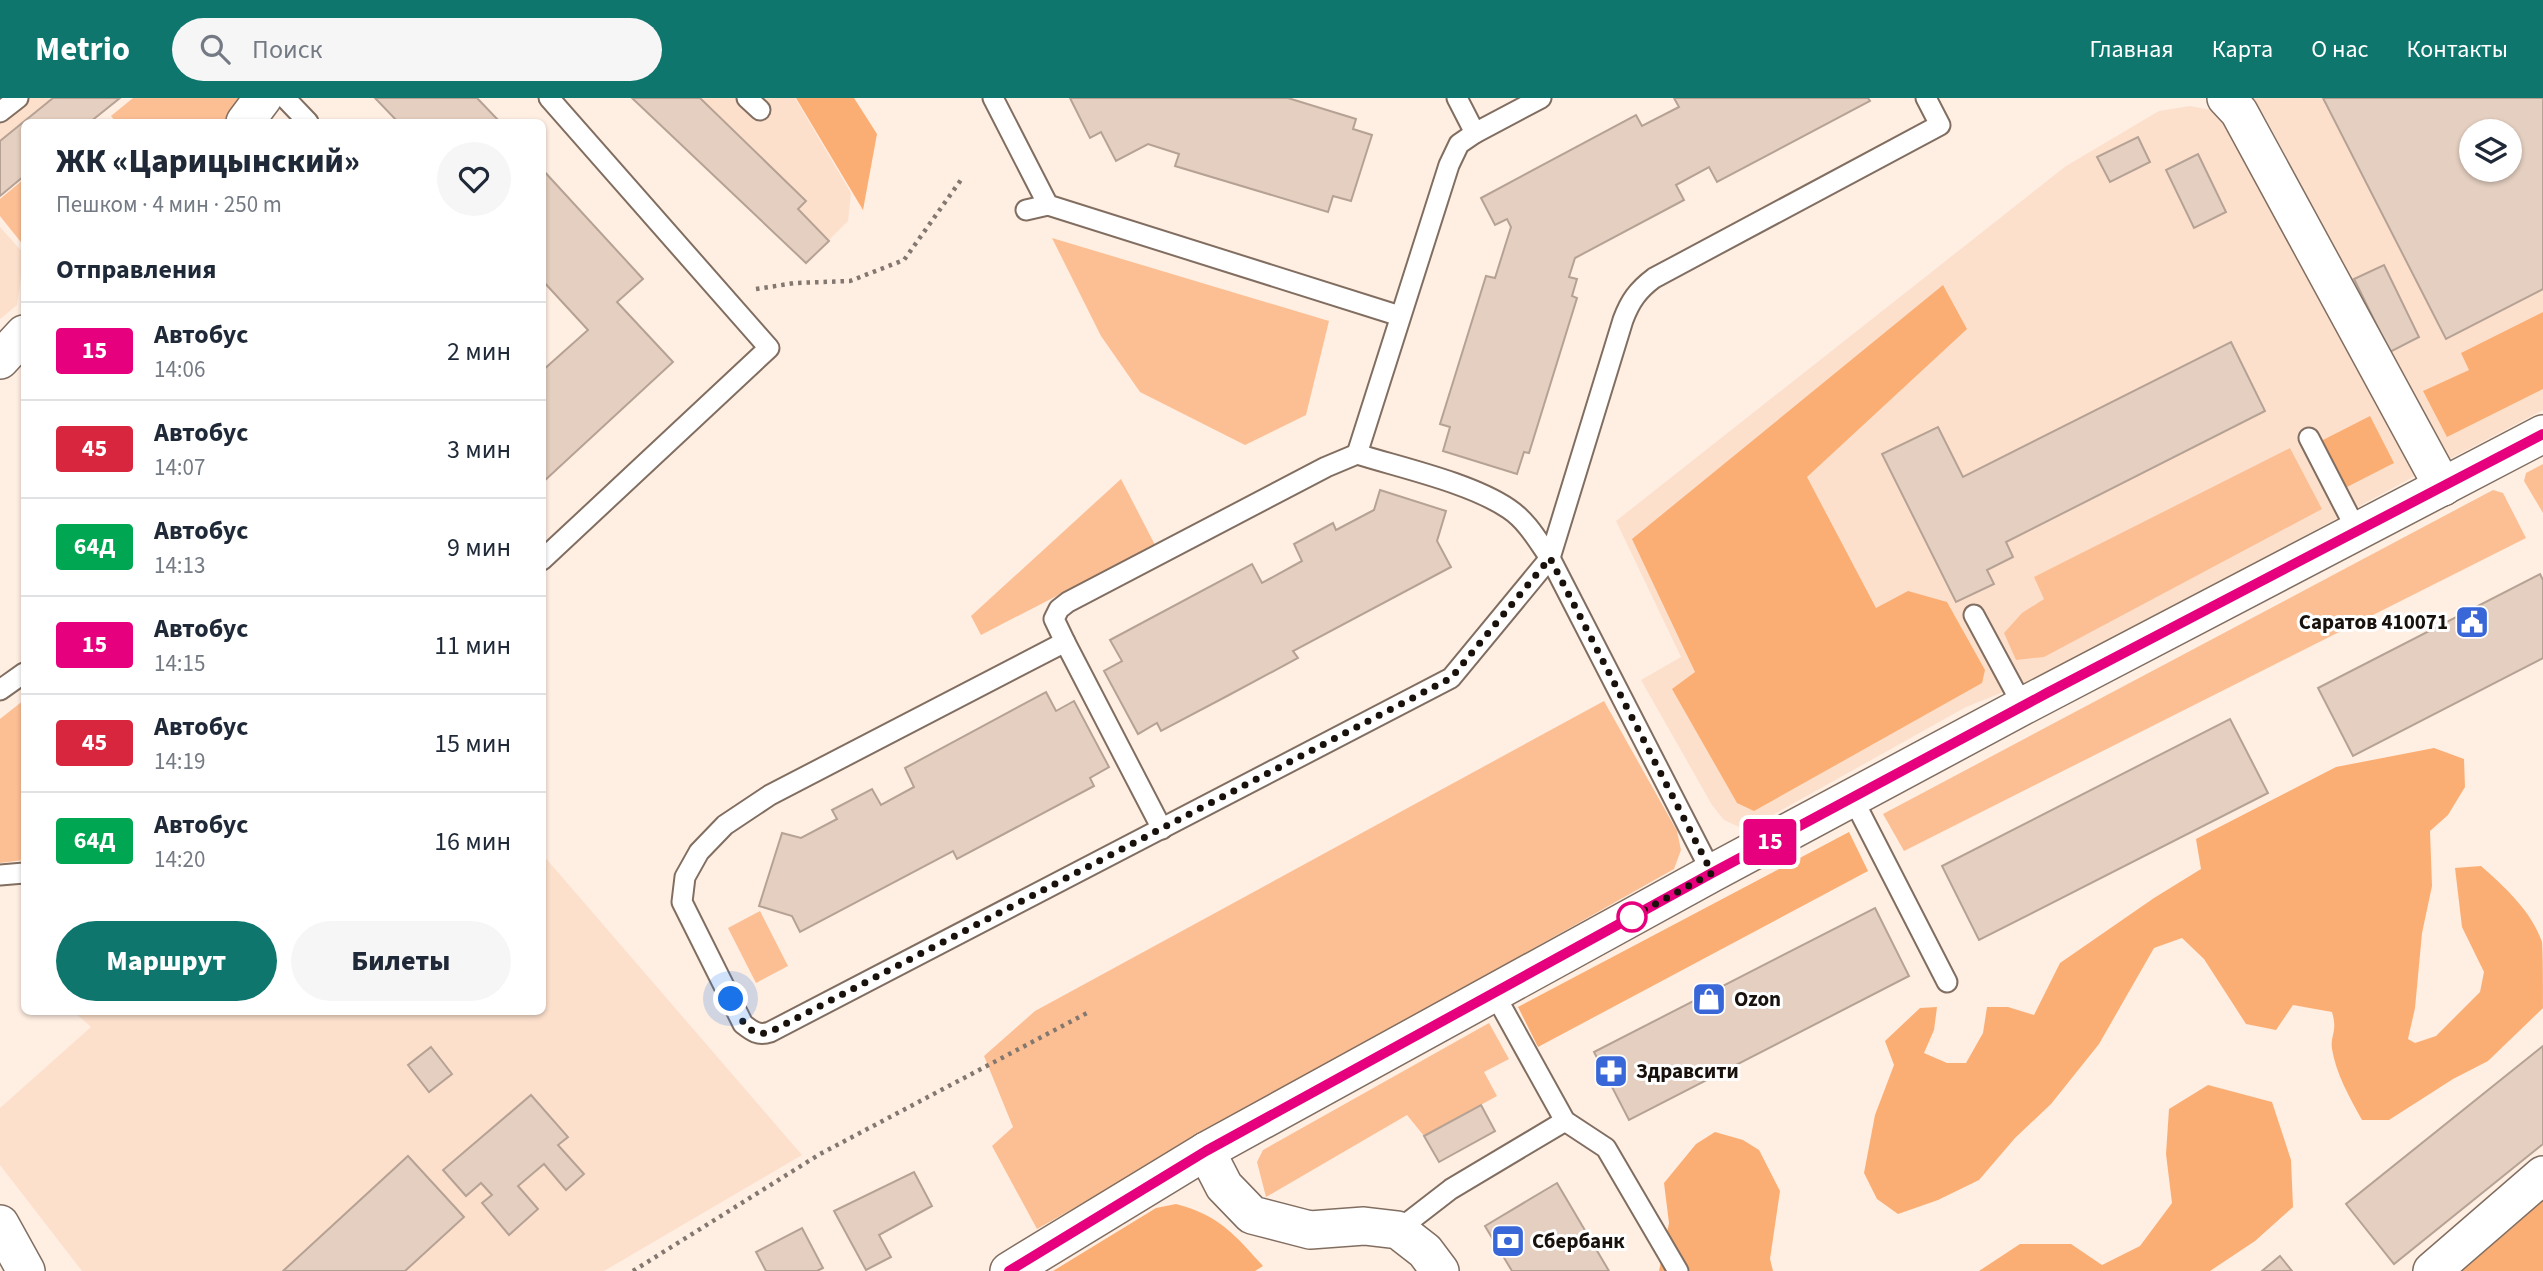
<!DOCTYPE html>
<html lang="ru">
<head>
<meta charset="utf-8">
<style>
	:root { --surface:#fff; --page:#f6f6f7; --text:#1f2937; --muted:#747a83; --line:#e0e1e3; --accent:#0f766e }
	body { margin:0; font-family:"Source Sans 3",sans-serif; background:var(--page); color:var(--text); height:100vh; display:flex; flex-direction:column; font-size:26px; white-space:nowrap }
	* { box-sizing:border-box; margin:0 }
	p { font-size:23px; color:var(--muted) }
	.icon { flex:none; width:38px; height:38px; fill:none; stroke:currentColor; stroke-width:2; stroke-linecap:round; stroke-linejoin:round }
	.map { position:relative; flex:1; overflow:hidden }
	.sheet { position:absolute; left:21px; top:21px; width:525px; height:896px; display:flex; flex-direction:column; background:var(--surface); border-radius:10px; box-shadow:0 2px 5px #0004 }
	.sheet>* { flex:none }
	.badge { padding:0 14px; border-radius:5px; font-size:24px; line-height:46px }
	.controls { position:absolute; left:2459px; top:21px; display:grid; gap:14px }
	.controls a { display:grid; place-items:center; width:63px; height:63px; border-radius:50%; background:var(--surface); box-shadow:0 2px 5px #0004; font-size:35px }
	.you { position:absolute; width:35px; height:35px; margin:-18px; border:5px solid #fff; border-radius:50%; background:#1a73e8; box-shadow:0 0 0 10px #1a73e833 }
	.map>.badge { position:absolute; translate:-50% -50%; box-shadow:0 0 0 4px #fff }
	h2 { padding:0 35px; font-size:26px; line-height:63px }
	.round { display:grid; place-items:center; flex:none; width:74px; height:74px; border-radius:37px; background:var(--page) }
	.overview { display:flex; align-items:center; justify-content:space-between; height:119px; padding:0 35px }
	h1 { font-size:33px; font-weight:800; line-height:52px }
	.primary-button { display:flex; gap:14px; margin-top:auto; padding:14px 35px }
	.primary-button a { flex:1; height:80px; border-radius:42px; background:var(--accent); color:#fff; font-size:28px; font-weight:800; line-height:80px; text-align:center }
	.primary-button a+a { background:var(--page); color:var(--text) }
	ul { padding:0; list-style:none }
	li { display:flex; align-items:center; gap:21px; height:98px; padding:0 35px; border-top:2px solid var(--line) }
	li div { flex:1 }
	li b { display:block; font-size:26px }
	li em { font-style:normal }
	li .badge { min-width:77px; font-weight:700; text-align:center }
	header { display:flex; align-items:center; gap:42px; box-sizing:border-box; height:98px; padding:0 35px; background:var(--accent); color:#fff }
	header strong { font-size:33px }
	nav { display:flex; gap:38px; margin-inline-start:auto; font-size:24px }
	.search { width:490px; height:63px; background:var(--page); display:flex; align-items:center; gap:18px; box-sizing:border-box; padding:0 24px; border-radius:38px; color:var(--muted); font-size:26px }
	.map>svg:first-child { display:block }
</style>
</head>
<body>
<header>
<strong>Metrio</strong>
<div class="search"><svg class="icon" aria-label="search" viewBox="0 0 24 24"><circle cx="10" cy="10" r="6"/><path d="M15 15l6 6"/></svg>Поиск</div>
<nav><a>Главная</a><a>Карта</a><a>О нас</a><a>Контакты</a></nav>
</header>
<div class="map">
<svg width="2543" height="1173" viewBox="0 0 2543 1173">
	<rect width="100%" height="100%" fill="#ffeee2"/>
	<!-- built -->
	<g fill="#fce0cc" fill-rule="evenodd">
		<polygon points="0,0 120,0 90,24 24,24 24,78 0,98"/>
		<polygon points="632,0 795,0 851,95 848,123 806,165"/>
		<path d="M2252,0H2543V312L2448,362L2266,21ZM2471,33H2510V72H2471Z"/>
		<polygon points="2190,8 2211,12 2233,30 2416,358 2415,378 2051,575 1966,609 1746,732 1724,722 1712,707 1641,582 1681,559 1616,423 2066,68 2159,13"/>
		<polygon points="0,129 24,156 17,207 0,221"/>
		<polygon points="543,757 802,1057 604,1173 82,1173 0,1067 0,1010 91,929 74,914 542,914"/>
	</g>
	<!-- green -->
	<g fill="#fcbf94">
		<polygon points="133,0 246,0 228,24 116,24 111,18"/>
		<polygon points="24,81 24,148 0,118 0,101"/>
		<polygon points="1052,140 1329,223 1306,317 1245,347 1140,294 1101,238"/>
		<polygon points="2290,350 2322,411 2044,559 2016,562 2004,535 2022,515 2044,501 2034,479"/>
		<polygon points="2543,366 2543,415 2524,383 2526,375"/>
		<polygon points="1121,381 1155,447 981,537 971,518"/>
		<polygon points="2493,392 2503,395 2526,440 1904,753 1883,716"/>
		<polygon points="24,602 24,762 0,765 0,621"/>
		<polygon points="1604,603 1677,733 1681,752 1674,771 1037,1131 992,1048 1013,1029 984,958 1035,913"/>
		<polygon points="760,813 788,868 756,885 728,830"/>
		<polygon points="1489,925 1509,961 1484,974 1497,998 1424,1038 1407,1017 1266,1099 1257,1064 1263,1052"/>
	</g>
	<!-- forest -->
	<g fill="#fbae74">
		<polygon points="796,0 854,0 877,36 863,112"/>
		<polygon points="1943,187 1967,231 1807,379 1876,510 1908,493 1947,504 1985,572 1982,585 1754,713 1737,705 1672,591 1695,574 1632,441"/>
		<polygon points="2543,214 2543,291 2447,339 2423,293 2469,272 2461,255"/>
		<polygon points="2370,318 2394,365 2343,391 2319,344"/>
		<path d="M2434,650L2464,661L2465,689L2448,717L2430,733L2432,788L2422,835L2415,910L2408,941L2415,945L2436,938L2480,894L2484,874L2462,829L2455,770L2481,768C2505,789 2532,814 2542,844C2543,858 2543,894 2543,910L2488,963L2453,981L2389,1022H2362C2350,1000 2336,976 2332,951C2330,937 2338,934 2332,914L2293,907L2276,932L2246,926L2204,861L2182,840L2154,850L2099,946L2051,1006L2015,1040L1979,1082L1938,1102L1898,1116L1877,1101L1864,1075L1875,1017L1894,967L1885,943L1920,910L1937,909L1934,932L1924,955L1947,965H1966L1983,935L1987,909H2008L2034,917L2060,865L2154,800L2201,771L2196,741L2336,669Z"/>
		<polygon points="1849,734 1868,773 1538,949 1518,909"/>
		<polygon points="2208,987 2272,1004 2291,1062 2293,1109 2255,1143 2210,1173 1979,1173 2020,1146 2071,1146 2102,1167 2140,1148 2172,1105 2166,1056 2169,1011"/>
		<polygon points="1715,1034 1743,1042 1759,1052 1780,1093 1770,1161 1773,1173 1659,1173 1669,1125 1664,1085 1696,1046"/>
		<polygon points="2543,1097 2543,1173 2458,1173"/>
		<path d="M1176,1106C1219,1117 1235,1137 1263,1168L1255,1173H1053L1156,1110Z"/>
	</g>
	<!-- building -->
	<g fill="#e4cfc0" stroke="#b6a294" stroke-width="2" fill-rule="evenodd">
		<polygon points="53,0 120,0 90,24 24,24 24,78 0,98 0,43"/>
		<polygon points="375,0 477,0 500,24 398,24"/>
		<polygon points="632,0 700,0 806,103 798,111 829,143 806,165"/>
		<polygon points="1070,0 1288,0 1356,21 1353,31 1372,37 1351,103 1333,98 1328,114 1175,68 1179,56 1148,46 1116,63 1101,34 1090,40"/>
		<polygon points="1674,0 1868,0 1870,3 1717,84 1709,69 1676,87 1684,102 1575,160 1569,179 1577,181 1572,198 1577,200 1529,355 1524,354 1517,376 1443,353 1450,329 1440,326 1486,178 1495,180 1511,129 1507,121 1495,127 1481,100 1636,17 1642,28 1679,9"/>
		<path d="M2323,0H2543V191L2446,241ZM2471,33H2510V72H2471Z"/>
		<polygon points="2138,39 2150,64 2110,84 2097,59"/>
		<polygon points="2198,56 2226,114 2194,130 2166,72"/>
		<polygon points="542,71 643,181 617,204 673,264 542,385 542,273 588,232 542,182"/>
		<polygon points="2384,167 2419,239 2390,254 2354,181"/>
		<polygon points="2231,244 2265,313 2006,444 2013,459 1987,472 1994,486 1956,504 1882,356 1938,329 1963,379"/>
		<polygon points="1380,392 1446,413 1437,443 1451,469 1293,553 1298,560 1229,597 1161,633 1157,625 1138,636 1104,573 1122,563 1110,542 1252,466 1262,485 1302,463 1294,446 1333,425 1336,432 1374,412"/>
		<polygon points="2540,476 2543,482 2543,560 2353,658 2318,590"/>
		<polygon points="1046,594 1056,613 1074,603 1109,669 1090,680 1094,688 957,761 953,753 800,834 792,818 759,808 782,735 801,740 837,721 832,712 872,691 881,707 914,689 905,670"/>
		<polygon points="2230,621 2268,695 1979,842 1942,768"/>
		<polygon points="1875,810 1909,878 1629,1022 1594,954"/>
		<polygon points="2543,948 2543,1046 2394,1166 2346,1106"/>
		<polygon points="431,949 452,976 429,994 408,967"/>
		<polygon points="531,997 568,1039 558,1047 584,1076 566,1092 544,1066 518,1088 538,1111 509,1137 482,1105 492,1097 481,1085 466,1098 443,1072"/>
		<polygon points="1481,1007 1495,1033 1439,1064 1424,1038"/>
		<polygon points="408,1058 464,1119 405,1173 283,1173"/>
		<polygon points="914,1074 932,1108 879,1137 891,1159 866,1172 834,1113"/>
		<polygon points="1557,1085 1609,1173 1512,1173 1485,1128"/>
		<polygon points="802,1130 823,1170 817,1173 766,1173 756,1154"/>
		<polygon points="2280,1158 2292,1173 2262,1173"/>
	</g>
	<g fill="none" stroke-linecap="round" stroke-linejoin="round">
		<!-- service casing -->
		<g stroke="#816e61" stroke-width="23">
			<g id="service">
				<polyline points="285,0 308,24"/>
				<polyline points="747,0 760,12"/>
				<polyline points="993,0 1048,107 1400,218"/>
				<polyline points="1457,0 1475,35"/>
				<path d="M1541,0L1475,35L1459,46L1449,67L1357,356C1402,370 1471,385 1509,411C1527,423 1538,443 1550,460L1712,775"/>
				<polyline points="0,14 18,0"/>
				<polyline points="1026,112 1048,107"/>
				<polyline points="2309,340 2357,433"/>
				<path d="M1357,356L1326,369L1068,504L1059,511L1054,521L1065,544L770,697L725,727L699,754L685,779L682,804L743,926C752,933 758,938 770,934L1451,580L1550,460L1623,222C1630,203 1638,192 1654,180L1940,27L1926,0"/>
				<polyline points="542,462 769,250 549,0"/>
				<polyline points="1974,517 2023,608"/>
				<polyline points="1065,544 1162,731"/>
				<polyline points="0,592 24,575"/>
				<polyline points="1852,699 1947,884"/>
				<polyline points="0,777 24,775"/>
				<polyline points="1494,895 1565,1023 1606,1050 1678,1173"/>
				<polyline points="1398,1132 1451,1091 1565,1023"/>
			</g>
		</g>
		<!-- minor casing -->
		<g stroke="#816e61" stroke-width="40">
			<g id="minor">
				<polyline points="2226,0 2239,14 2443,389"/>
				<polyline points="245,24 263,0"/>
				<polyline points="0,262 24,236"/>
				<polyline points="1206,1053 1224,1088 1252,1117 1310,1132 1364,1128 1398,1132 1425,1153 1440,1173"/>
				<polyline points="0,1126 26,1173"/>
				<polyline points="1009,1173 1206,1053 1712,775 2023,608 2543,336"/>
				<polyline points="2432,1173 2543,1077"/>
			</g>
		</g>
		<!-- path -->
		<g stroke="#837870" stroke-width="4.5" stroke-dasharray="3.5 5" stroke-linecap="butt">
			<polyline points="756,191 795,185 850,183 904,162 963,79"/>
			<polyline points="633,1173 820,1056 1087,915"/>
		</g>
		<!-- service -->
		<use href="#service" stroke="#fff" stroke-width="19"/>
		<!-- minor -->
		<use href="#minor" stroke="#fff" stroke-width="37"/>
	</g>
	<g fill="none" stroke-linecap="round" stroke-linejoin="round">
		<!-- line casing -->
		<g stroke="#fff" stroke-width="16">
			<polyline id="line" points="1009,1173 1206,1053 1712,775 2047,595 2543,336"/>
		</g>
		<!-- line -->
		<use href="#line" stroke="#e6007e" stroke-width="10"/>
		<!-- walk -->
		<path stroke="#18110c" stroke-width="7" stroke-dasharray="0 12.6" d="M731,901C739,918 748,941 770,934L1451,580L1550,460L1712,775L1632,819"/>
	</g>
	<!-- icons -->
	<defs>
		<g id="civic-square" transform="scale(1.75)"><rect x="-9" y="-9" width="18" height="18" rx="4" fill="#3967d7" stroke="#fff"/><path d="M-.6-6.5H3V-4.5H.6V-3L4-1V1h2V6H-6V1h2V-1L-.6-3ZM-1.2 2.5V6h2.4V2.5Z" fill="#fff"/></g>
		<g id="shop-square" transform="scale(1.75)"><rect x="-9" y="-9" width="18" height="18" rx="4" fill="#3967d7" stroke="#fff"/><path d="M-5-2.5h2.3a2.7 3.5 0 0 1 5.4 0H5L5.5 6h-11ZM-1.5-2.5h3a1.5 2.3 0 0 0-3 0Z" fill="#fff"/></g>
		<g id="pharmacy-square" transform="scale(1.75)"><rect x="-9" y="-9" width="18" height="18" rx="4" fill="#3967d7" stroke="#fff"/><path d="M-2-6h4v4h4v4h-4v4h-4v-4h-4v-4h4Z" fill="#fff"/></g>
		<g id="bank-square" transform="scale(1.75)"><rect x="-9" y="-9" width="18" height="18" rx="4" fill="#3967d7" stroke="#fff"/><path d="M-6-4H6V4H-6ZM0-2.3a2.3 2.3 0 1 0 0 4.6a2.3 2.3 0 1 0 0-4.6Z" fill="#fff"/></g>
	</defs>
	<g fill-rule="evenodd">
		<use href="#civic-square" x="2472" y="524"/>
		<use href="#shop-square" x="1709" y="901"/>
		<use href="#pharmacy-square" x="1611" y="973"/>
		<use href="#bank-square" x="1508" y="1143"/>
	</g>
	<!-- markers -->
	<circle fill="#fff" stroke="#e6007e" stroke-width="3.5" cx="1632" cy="819" r="14"/>
	<g text-anchor="middle" stroke-width="6" stroke-linejoin="round" paint-order="stroke">
		<!-- poi labels -->
		<g font-size="21" font-weight="bold" fill="#18110c" stroke="#fff" text-anchor="start">
			<text x="2448" y="531" text-anchor="end">Саратов 410071</text>
			<text x="1734" y="908">Ozon</text>
			<text x="1636" y="980">Здравсити</text>
			<text x="1532" y="1150">Сбербанк</text>
		</g>
	</g>
</svg>
<div class="controls">
<a><svg class="icon" aria-label="layers" viewBox="0 0 24 24"><path d="M12 4l9 5-9 5-9-5zM3 14l9 5 9-5"/></svg></a>
</div>
<div class="you" style="left:731px;top:901px"></div>
<b class="badge" style="left:1770px;top:744px;background:#e6007e;color:#fff">15</b>
<section class="sheet">
<div class="overview"><div><h1>ЖК «Царицынский»</h1><p>Пешком · 4 мин · 250 m</p></div><a class="round"><svg class="icon" aria-label="heart" viewBox="0 0 24 24"><path d="M12 20l-8-8c-3-5 5-10 8-4 3-6 11-1 8 4z"/></svg></a></div>
<h2>Отправления</h2>
<ul>
<li><span class="badge" style="background:#e6007e;color:#fff">15</span><div><b>Автобус</b><p>14:06</p></div><em>2 мин</em></li>
<li><span class="badge" style="background:#d7263d;color:#fff">45</span><div><b>Автобус</b><p>14:07</p></div><em>3 мин</em></li>
<li><span class="badge" style="background:#00a651;color:#fff">64Д</span><div><b>Автобус</b><p>14:13</p></div><em>9 мин</em></li>
<li><span class="badge" style="background:#e6007e;color:#fff">15</span><div><b>Автобус</b><p>14:15</p></div><em>11 мин</em></li>
<li><span class="badge" style="background:#d7263d;color:#fff">45</span><div><b>Автобус</b><p>14:19</p></div><em>15 мин</em></li>
<li><span class="badge" style="background:#00a651;color:#fff">64Д</span><div><b>Автобус</b><p>14:20</p></div><em>16 мин</em></li>
</ul>
<div class="primary-button"><a>Маршрут</a><a>Билеты</a></div>
</section>
</div>
</body>
</html>
